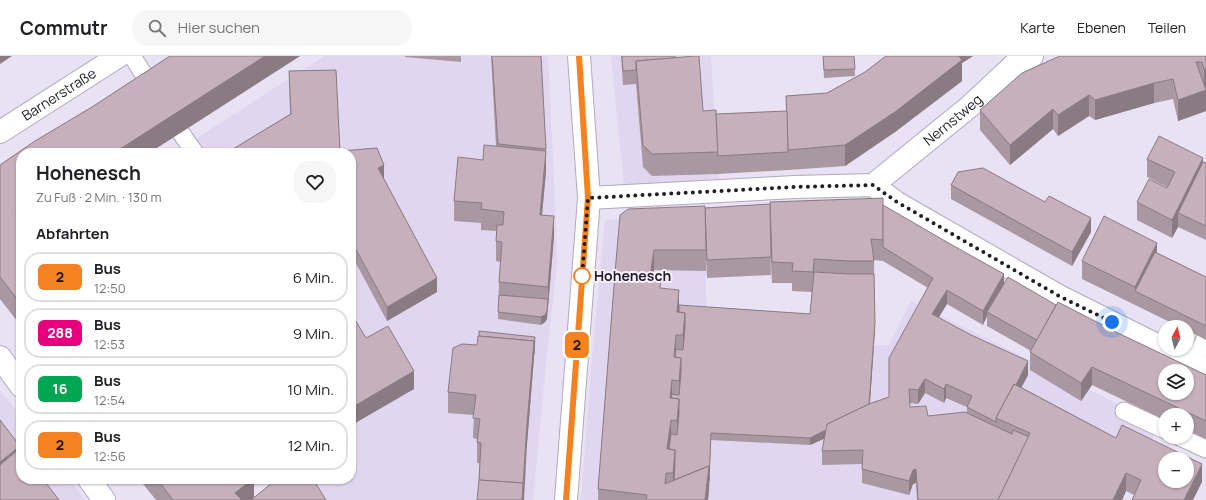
<!DOCTYPE html>
<html lang="de">
<head>
<meta charset="utf-8">
<style>
	:root { --surface:#fff; --page:#f6f6f6; --text:#202124; --muted:#757577; --line:#e0e0e0 }
	body { margin:0; font-family:Manrope,sans-serif; background:var(--page); color:var(--text); height:100vh; display:flex; flex-direction:column; font-size:15px; white-space:nowrap }
	* { box-sizing:border-box; margin:0 }
	p { font-size:13px; color:var(--muted) }
	.icon { flex:none; width:22px; height:22px; fill:none; stroke:currentColor; stroke-width:2; stroke-linecap:round; stroke-linejoin:round }
	.map { position:relative; flex:1; overflow:hidden }
	.drawer { position:absolute; left:16px; top:92px; width:340px; height:336px; display:flex; flex-direction:column; background:var(--surface); border-radius:16px; box-shadow:0 1px 3px #0004 }
	.drawer>* { flex:none }
	.badge { padding:0 8px; border-radius:6px; font-size:14px; line-height:26px }
	.needle { width:26px; rotate:7deg }
	.fabs { position:absolute; left:1158px; top:264px; display:grid; gap:8px }
	.fabs a { display:grid; place-items:center; width:36px; height:36px; border-radius:50%; background:var(--surface); box-shadow:0 1px 3px #0004; font-size:20px }
	.you { position:absolute; width:20px; height:20px; margin:-10px; border:3px solid #fff; border-radius:50%; background:#1a73e8; box-shadow:0 0 0 6px #1a73e833 }
	.map>.badge { position:absolute; translate:-50% -50%; box-shadow:0 0 0 2px #fff }
	h2 { padding:0 20px; font-size:15px; line-height:36px }
	.round { display:grid; place-items:center; flex:none; width:42px; height:42px; border-radius:16px; background:var(--page) }
	.headline { display:flex; align-items:center; justify-content:space-between; height:68px; padding:0 20px }
	h1 { font-size:19px; font-weight:700; line-height:30px }
	ul { padding:0; list-style:none }
	li { display:flex; align-items:center; gap:12px; height:50px; margin:0 8px 6px; padding:0 12px; border:2px solid var(--line); border-radius:16px }
	li div { flex:1 }
	li b { display:block; font-size:15px }
	li em { font-style:normal }
	li .badge { min-width:44px; font-weight:700; text-align:center }
	header { display:flex; align-items:center; gap:24px; box-sizing:border-box; height:56px; padding:0 20px; background:var(--surface); border-bottom:1px solid var(--line) }
	header strong { font-size:19px }
	nav { display:flex; gap:22px; margin-inline-start:auto; font-size:14px }
	.search { width:280px; height:36px; background:var(--page); display:flex; align-items:center; gap:10px; box-sizing:border-box; padding:0 14px; border-radius:16px; color:var(--muted); font-size:15px }
	.map>svg:first-child { display:block }
</style>
</head>
<body>
<header>
<strong>Commutr</strong>
<div class="search"><svg class="icon" aria-label="search" viewBox="0 0 24 24"><circle cx="10" cy="10" r="6"/><path d="M15 15l6 6"/></svg>Hier suchen</div>
<nav><a>Karte</a><a>Ebenen</a><a>Teilen</a></nav>
</header>
<div class="map">
<svg width="1206" height="444" viewBox="0 0 1206 444">
	<rect width="100%" height="100%" fill="#e9e1f4"/>
	<!-- built -->
	<g fill="#e0d6f0">
		<polygon points="324,0 548,0 556,167 557,209 547,297 533,444 267,444 272,439 261,423 351,423 351,97 174,97"/>
		<polygon points="611,0 711,0 718,118 720,126 624,129"/>
		<polygon points="705,157 707,293 889,289 911,245 1160,369 1144,397 1123,441 1126,444 581,444 591,313 605,164"/>
		<polygon points="0,334 21,361 21,423 69,423 85,444 0,444"/>
	</g>
	<g fill="none" stroke-linecap="round" stroke-linejoin="round">
		<!-- lane casing -->
		<g stroke="#b1aabc" stroke-width="19">
			<g id="lane">
				<polyline points="132,0 153,33"/>
				<polyline points="181,77 195,97"/>
				<polyline points="1193,307 1205,283"/>
				<polyline points="1124,355 1165,374"/>
				<polyline points="1180,381 1206,393"/>
			</g>
		</g>
		<!-- street casing -->
		<g stroke="#b1aabc" stroke-width="24">
			<g id="street">
				<path id="s1" d="M873,129L969,51L1015,8L1032,0"/>
				<polyline points="589,142 795,131 873,129 897,147 1059,240 1165,293"/>
				<polyline points="1166,293 1206,313"/>
				<polyline points="0,301 21,330"/>
				<polyline points="89,423 104,444"/>
				<polyline points="566,444 589,142 579,0"/>
			</g>
		</g>
		<!-- secondary casing -->
		<g stroke="#b1aabc" stroke-width="24">
			<g id="secondary">
				<path id="s2" d="M0,76L119,0"/>
			</g>
		</g>
		<!-- lane -->
		<use href="#lane" stroke="#fff" stroke-width="17"/>
		<!-- street -->
		<use href="#street" stroke="#fff" stroke-width="22"/>
		<!-- secondary -->
		<use href="#secondary" stroke="#fff" stroke-width="22"/>
	</g>
	<!-- wall -->
	<g fill="#a997a1" fill-rule="evenodd">
		<polygon points="170,0 300,0 149,97 21,97 21,270 0,243 0,109 35,85 92,51"/>
		<polygon points="405,0 461,0 461,6 405,1"/>
		<polygon points="491,0 541,0 546,93 546,115 542,159 554,180 547,263 545,266 541,269 498,263 499,226 501,206 496,205 496,175 481,174 481,167 454,165 454,145 483,104 496,90"/>
		<polygon points="621,0 675,0 675,2 703,55 716,58 786,55 786,40 827,37 865,16 886,0 973,0 962,7 962,25 895,76 845,110 788,114 718,118 652,120 643,111 636,28 623,29"/>
		<polygon points="823,0 854,0 855,20 824,22"/>
		<polygon points="1206,0 1206,55 1178,65 1173,43 1154,47 1095,64 1089,60 1058,80 1053,73 1010,109 980,74 980,54"/>
		<polygon points="336,14 340,95 377,92 384,109 384,123 437,222 437,236 387,265 351,198 351,97 233,97 233,93 290,58 289,15"/>
		<polygon points="1147,103 1203,106 1206,107 1206,184 1178,171 1172,182 1137,164 1137,146 1167,132 1167,131 1147,121"/>
		<polygon points="951,129 1091,176 1072,210 951,143"/>
		<path d="M883,149L1004,227L1056,249L1206,319V383L1187,374V359H1165V364L1092,329L1081,345L1030,314V296L1031,295L987,270V260L983,269L947,248L939,261L1028,319L1021,331L1116,382L1202,426L1134,439L1126,435L1122,444H917L916,427L913,428L909,439L862,427V408L822,409V395L824,383L810,389L711,384L709,433L708,444H598V433L615,217L705,152ZM770,191L772,227H792V235L812,236L810,258L679,249L661,232L653,221L654,214L706,215V203L707,222L771,219ZM874,204L883,205L928,232L889,341L870,347L875,275ZM925,337L944,347L946,342L967,351V357L928,360L910,351L909,347L918,348Z"/>
		<polygon points="1157,197 1206,221 1206,284 1187,274 1187,271 1180,271 1082,223 1082,205"/>
		<polygon points="477,289 535,289 527,388 479,424 480,407 477,407 477,383 473,382 474,359 448,357 448,336"/>
		<polygon points="139,423 254,423 254,441 326,444 156,444"/>
	</g>
	<!-- shaded-wall -->
	<g fill="#8a7b83">
		<polygon points="0,0 12,0 0,8"/>
		<polygon points="265,0 300,0 149,97 120,97 120,93"/>
		<polygon points="953,0 973,0 962,7 962,25 895,76 845,110 845,89"/>
		<rect x="1204" y="13" width="2" height="20"/>
		<polygon points="1154,27 1154,47 1095,64 1095,44"/>
		<polygon points="1206,34 1206,55 1178,65 1178,44"/>
		<polygon points="1089,39 1089,60 1058,80 1058,59"/>
		<polygon points="1053,53 1053,73 1010,109 1010,89"/>
		<polygon points="546,95 546,115 540,179 540,159"/>
		<polygon points="1203,102 1203,120 1178,157 1178,171 1172,182 1172,164"/>
		<polygon points="384,109 384,123 378,112"/>
		<polygon points="21,156 21,178 16,159"/>
		<polygon points="554,160 554,180 548,251 548,231"/>
		<polygon points="1091,162 1091,176 1072,210 1072,196"/>
		<polygon points="1157,187 1157,205 1135,235 1135,231"/>
		<polygon points="654,194 654,214 650,243 650,222"/>
		<polygon points="814,203 814,224 813,236 813,216"/>
		<polygon points="1004,218 1004,232 987,256 987,260 983,269 983,255"/>
		<polygon points="437,222 437,236 387,265 387,251"/>
		<polygon points="679,234 679,256 677,256"/>
		<polygon points="947,234 947,248 932,272 932,258"/>
		<polygon points="548,243 547,263 545,266 541,269 541,261"/>
		<polygon points="685,257 685,279 683,302 683,279"/>
		<polygon points="875,267 869,362 810,389 810,382"/>
		<polygon points="676,279 676,301 674,316 674,301"/>
		<polygon points="535,281 535,289 527,388 524,444 522,444 527,368 534,285"/>
		<polygon points="681,302 681,324 679,365 677,387 677,365 679,343 679,325"/>
		<polygon points="1028,305 1028,319 1014,346 998,362"/>
		<polygon points="1092,311 1092,329 1081,345 1081,327"/>
		<polygon points="414,315 414,333 352,369 352,381 351,382 351,352"/>
		<polygon points="925,323 925,337 918,348 918,334"/>
		<polygon points="672,324 672,346 670,342"/>
		<polygon points="946,328 946,342 944,347 944,333"/>
		<polygon points="671,364 671,386 668,407 667,393"/>
		<polygon points="711,377 709,433 708,444 705,444 707,434 681,444 665,444 665,428 666,417 665,442 673,439 673,417 675,394 675,416 673,439 707,425 709,410 709,425"/>
		<polygon points="20,390 20,410 0,427 0,406"/>
		<polygon points="1202,408 1202,426 1193,444 1184,444"/>
		<polygon points="916,413 916,427 913,428 909,439 909,425 913,414"/>
		<polygon points="1126,417 1126,435 1122,444 1113,444"/>
		<polygon points="253,423 254,423 254,444 235,444 235,437"/>
	</g>
	<!-- building -->
	<g fill="#c5b0bb" stroke="#8a7b83" fill-rule="evenodd">
		<polygon points="170,0 265,0 120,93 123,97 21,97 21,156 16,159 21,166 21,248 0,221 0,109 35,85 92,51"/>
		<polygon points="492,0 541,0 546,93 498,88"/>
		<polygon points="622,0 675,0 675,2 636,5 636,14 623,15"/>
		<polygon points="695,0 699,0 703,55 716,54 718,96 652,98 643,89 636,5"/>
		<polygon points="823,0 854,0 855,13 824,14"/>
		<polygon points="886,0 959,0 962,4 895,56 845,89 788,94 786,40 827,37 865,16"/>
		<polygon points="1060,0 1206,0 1206,13 1204,13 1202,6 1196,6 1206,34 1178,44 1173,23 1154,27 1095,44 1089,39 1058,59 1053,53 1010,89 980,54 1022,17"/>
		<polygon points="336,14 340,95 377,92 384,109 378,112 437,222 387,251 351,184 351,97 236,97 233,93 291,58 289,15"/>
		<polygon points="787,55 788,96 718,100 716,58"/>
		<polygon points="1159,80 1203,102 1172,164 1137,146 1149,123 1167,132 1175,116 1147,103"/>
		<polygon points="484,89 546,95 540,159 554,160 548,231 499,226 502,186 496,185 497,169 503,169 504,156 481,153 482,147 454,145 458,101 483,104"/>
		<polygon points="1203,106 1206,107 1206,170 1178,157"/>
		<polygon points="983,112 1045,146 1049,140 1091,162 1072,196 951,129 958,116"/>
		<polygon points="883,142 883,184 871,183 874,205 850,205 814,203 813,216 792,215 793,207 772,206 770,146"/>
		<polygon points="770,148 771,201 707,204 705,152"/>
		<polygon points="883,149 952,189 1004,218 983,255 947,234 932,258 971,279 1028,305 1016,329 1014,328 996,362 996,366 967,351 972,340 946,328 944,333 925,323 918,334 909,333 910,351 926,350 928,360 965,356 1012,378 1013,374 1029,381 998,444 918,444 916,413 913,414 909,425 862,413 863,394 822,395 827,368 869,348 889,341 889,302 933,222 883,191"/>
		<polygon points="705,150 706,194 654,194 650,220 615,217 620,159 628,153"/>
		<polygon points="1104,160 1157,187 1135,231 1082,205"/>
		<polygon points="1155,196 1206,221 1206,270 1135,235"/>
		<polygon points="814,216 850,218 874,218 875,267 869,348 827,368 826,374 810,382 711,377 709,425 709,410 674,424 675,408 675,394 669,393 671,378 677,379 679,357 679,343 671,342 672,338 679,339 681,316 681,302 675,301 676,293 683,294 685,271 685,257 679,256 679,249 810,258"/>
		<polygon points="615,217 661,221 660,232 679,234 677,256 685,257 683,279 676,279 674,301 681,302 679,325 672,324 670,342 679,343 677,365 671,364 667,393 675,394 673,417 666,417 665,428 709,410 705,444 646,444 647,439 598,433"/>
		<polygon points="1008,221 1056,249 1037,284 987,256"/>
		<polygon points="499,239 548,243 547,255 545,259 541,261 498,256"/>
		<path d="M1058,246L1118,277L1206,319V365L1092,311L1081,327L1030,296ZM1165,315H1187V337H1165Z"/>
		<polygon points="351,257 366,282 388,270 414,315 351,352"/>
		<polygon points="479,275 535,281 534,297 534,285 479,280"/>
		<polygon points="478,280 534,285 527,368 523,429 523,427 479,424 481,387 477,386 480,363 473,362 476,339 448,336 453,292 462,288 477,289"/>
		<path d="M1014,328L1116,382L1122,369L1202,408L1184,444H1132L1141,424L1126,417L1113,444H998L1030,377L996,362ZM1165,403H1187V425H1165Z"/>
		<polygon points="0,364 20,390 0,406"/>
		<polygon points="20,392 21,394 21,423 43,423 59,444 0,444 0,409"/>
		<polygon points="157,423 253,423 235,437 241,443 240,444 173,444"/>
		<polygon points="277,423 313,423 326,444 251,444"/>
		<polygon points="479,424 523,427 522,444 477,444"/>
	</g>
	<g fill="none" stroke-linecap="round" stroke-linejoin="round">
		<!-- line casing -->
		<g stroke="#fff" stroke-width="9">
			<polyline id="line" points="566,444 588,142 579,0"/>
		</g>
		<!-- line -->
		<use href="#line" stroke="#f58220" stroke-width="6"/>
		<!-- walk -->
		<polyline stroke="#211e25" stroke-width="4" stroke-dasharray="0 7.2" points="582,220 582,222 588,142 795,131 873,129 897,146 1059,240 1112,266"/>
	</g>
	<!-- markers -->
	<circle fill="#fff" stroke="#f58220" stroke-width="2" cx="582" cy="220" r="8"/>
	<g text-anchor="middle" stroke-width="4" stroke-linejoin="round" paint-order="stroke">
		<!-- street labels -->
		<g font-size="14" fill="#211e25" stroke="#f5efff">
			<text dy="5" stroke="none"><textPath href="#s2" startOffset="70">Barnerstraße</textPath></text>
			<text dy="5" stroke="none"><textPath href="#s1" startOffset="103">Nernstweg</textPath></text>
		</g>
		<!-- stop labels -->
		<g font-size="14" font-weight="bold" fill="#211e25" stroke="#f5efff" text-anchor="start">
			<text x="594" y="225">Hohenesch</text>
		</g>
	</g>
</svg>
<div class="fabs">
<a><svg class="needle" viewBox="-14 -14 28 28"><path d="M0-13l5 13h-10z" fill="#e53935"/><path d="M0 13l5-13h-10z" fill="#757577"/></svg></a>
<a><svg class="icon" aria-label="layers" viewBox="0 0 24 24"><path d="M12 4l9 5-9 5-9-5zM3 14l9 5 9-5"/></svg></a>
<a>+</a>
<a>−</a>
</div>
<div class="you" style="left:1112px;top:266px"></div>
<b class="badge" style="left:577px;top:289px;background:#f58220;color:#111">2</b>
<section class="drawer">
<div class="headline"><div><h1>Hohenesch</h1><p>Zu Fuß · 2 Min. · 130 m</p></div><a class="round"><svg class="icon" aria-label="heart" viewBox="0 0 24 24"><path d="M12 20l-8-8c-3-5 5-10 8-4 3-6 11-1 8 4z"/></svg></a></div>
<h2>Abfahrten</h2>
<ul>
<li><span class="badge" style="background:#f58220;color:#111">2</span><div><b>Bus</b><p>12:50</p></div><em>6 Min.</em></li>
<li><span class="badge" style="background:#e6007e;color:#fff">288</span><div><b>Bus</b><p>12:53</p></div><em>9 Min.</em></li>
<li><span class="badge" style="background:#00a651;color:#fff">16</span><div><b>Bus</b><p>12:54</p></div><em>10 Min.</em></li>
<li><span class="badge" style="background:#f58220;color:#111">2</span><div><b>Bus</b><p>12:56</p></div><em>12 Min.</em></li>
</ul>
</section>
</div>
</body>
</html>
